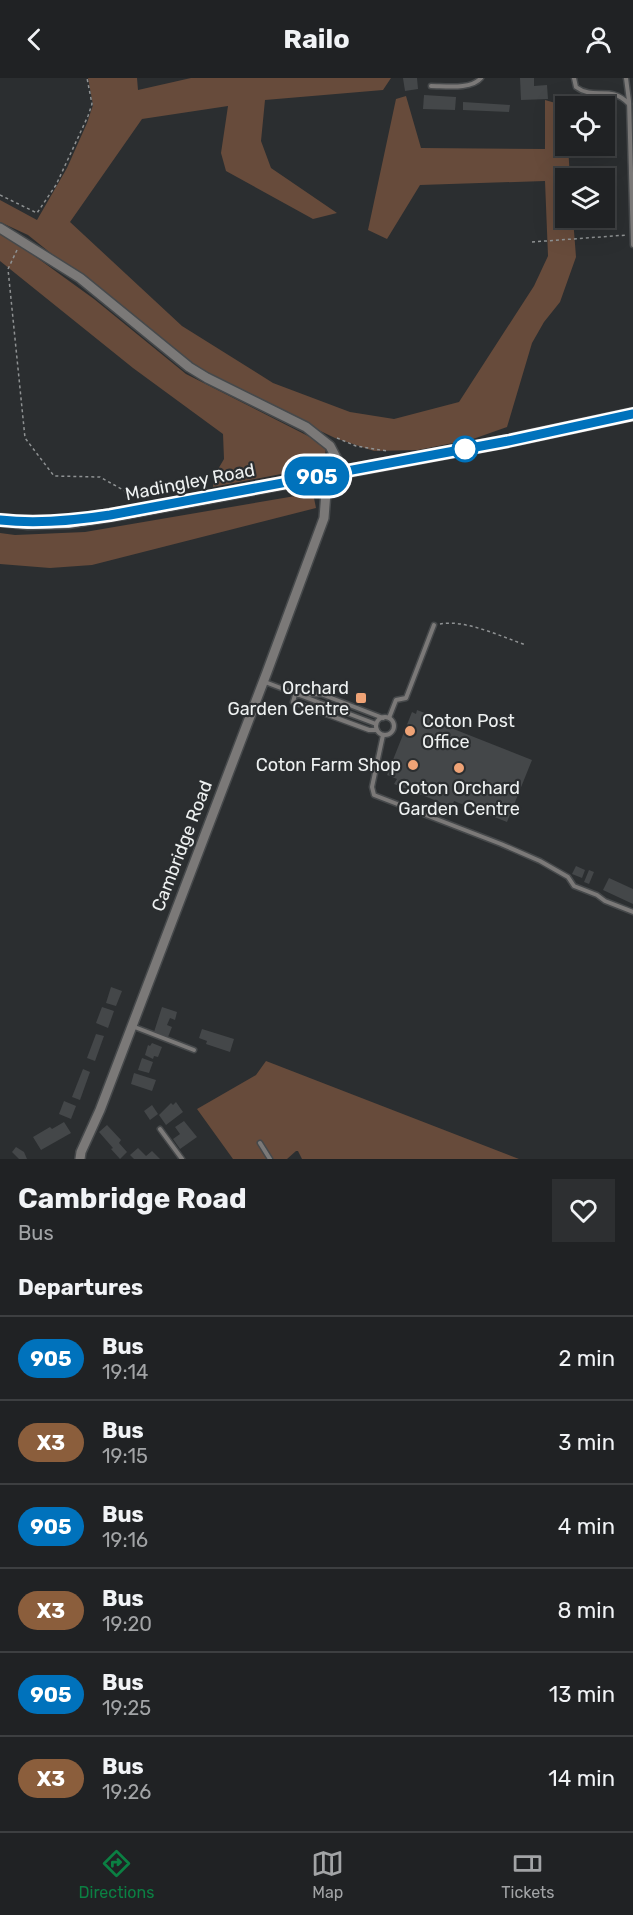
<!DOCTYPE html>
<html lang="en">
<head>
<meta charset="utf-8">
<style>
	:root { --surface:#202224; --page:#2d2f31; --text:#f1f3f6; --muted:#a2a4a6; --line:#3d3f41; --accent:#0b8043 }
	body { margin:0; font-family:Rubik,sans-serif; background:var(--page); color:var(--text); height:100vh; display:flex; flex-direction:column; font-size:22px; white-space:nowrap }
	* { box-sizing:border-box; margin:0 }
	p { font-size:20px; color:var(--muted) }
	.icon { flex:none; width:33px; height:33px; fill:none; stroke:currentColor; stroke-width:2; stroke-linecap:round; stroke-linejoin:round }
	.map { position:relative; height:1081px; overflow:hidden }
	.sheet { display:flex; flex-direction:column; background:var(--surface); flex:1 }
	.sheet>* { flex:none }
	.badge { padding:0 12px; border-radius:20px; font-size:21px; line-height:39px }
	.controls { position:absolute; left:555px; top:18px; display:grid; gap:12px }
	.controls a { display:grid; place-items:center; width:60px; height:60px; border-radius:0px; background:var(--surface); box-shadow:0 6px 24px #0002,0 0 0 2px var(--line); font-size:30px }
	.map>.badge { position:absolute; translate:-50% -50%; box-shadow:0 0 0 3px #fff }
	h2 { padding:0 18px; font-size:22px; line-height:54px }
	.round { display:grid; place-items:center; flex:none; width:63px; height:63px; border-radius:0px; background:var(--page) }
	.summary { display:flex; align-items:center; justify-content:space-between; height:102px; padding:0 18px }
	h1 { font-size:28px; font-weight:700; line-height:45px }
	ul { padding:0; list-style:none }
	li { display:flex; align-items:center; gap:18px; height:84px; padding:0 18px; border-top:2px solid var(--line) }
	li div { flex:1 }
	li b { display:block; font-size:22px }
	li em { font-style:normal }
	li .badge { min-width:66px; font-weight:700; text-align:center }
	header { display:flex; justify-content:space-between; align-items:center; height:78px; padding:0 18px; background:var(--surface); font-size:27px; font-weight:700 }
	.dock { display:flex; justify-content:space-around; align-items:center; height:84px; border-top:2px solid var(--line); background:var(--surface); font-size:16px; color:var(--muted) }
	.dock a { display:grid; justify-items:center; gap:3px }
	.dock .selected { color:var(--accent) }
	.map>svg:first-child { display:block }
</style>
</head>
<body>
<header><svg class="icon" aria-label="back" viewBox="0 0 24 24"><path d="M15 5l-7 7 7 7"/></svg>Railo<svg class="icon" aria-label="person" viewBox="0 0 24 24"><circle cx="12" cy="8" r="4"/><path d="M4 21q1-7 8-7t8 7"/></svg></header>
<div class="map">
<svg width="633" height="1081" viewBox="0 0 633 1081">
	<rect width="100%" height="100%" fill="#2b2e30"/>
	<!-- green -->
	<g fill="#674b3b">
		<polygon points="88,0 137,0 138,12 191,0 391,0 383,12 265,22 261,63 271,90 337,135 313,141 226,93 221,75 228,28 142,41 70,144 182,248 273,305 350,334 394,341 459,324 534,208 548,178 545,103 420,107 387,161 368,152 396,21 406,18 421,70 545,71 545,22 566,28 566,68 568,68 570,100 566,100 566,140 573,140 576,179 560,224 544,244 532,265 507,349 473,361 418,372 374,373 335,360 245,317 193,289 28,157 0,144 0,122 37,142 67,90 87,45 93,27"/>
		<path d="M0,153L94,221L186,296L310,359L326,370C325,383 318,387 307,391L213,409L214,398L224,381L223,356L133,290L0,183Z"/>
		<polygon points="313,415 316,430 92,487 50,490 0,486 0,455 15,457 85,454"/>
		<polygon points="266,983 519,1081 302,1081 298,1073 296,1073 287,1081 233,1081 197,1031 256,997"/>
	</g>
	<!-- building -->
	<g fill="#444749">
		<polygon points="403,0 417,0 418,11 405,13"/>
		<polygon points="520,0 534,0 534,8 547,7 548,21 521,22"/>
		<polygon points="424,17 456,19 455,32 423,31"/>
		<polygon points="463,24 510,27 509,34 463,32"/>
		<polygon points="417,632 448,644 446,648 532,682 507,744 454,723 452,729 394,706 397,701 387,697 412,634 416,636"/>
		<polygon points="576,788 585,792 582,800 572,796"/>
		<polygon points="589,792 594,794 589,806 584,804"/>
		<polygon points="609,800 633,811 633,826 603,812"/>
		<polygon points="111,909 122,913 116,928 106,925"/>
		<polygon points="102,929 114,933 108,950 96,945"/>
		<polygon points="162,929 177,934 175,942 170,940 167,947 172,949 168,959 154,954"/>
		<polygon points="202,951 234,961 230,974 206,966 207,963 199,960"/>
		<polygon points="96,956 104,958 95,983 87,980"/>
		<polygon points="152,965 162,969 158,979 154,978 153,981 145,977 148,967 150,968"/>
		<polygon points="142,980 153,984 149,995 138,992"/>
		<polygon points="83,991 90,994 80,1022 72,1019"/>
		<polygon points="134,995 156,1002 152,1013 131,1006"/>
		<polygon points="64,1023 76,1028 71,1041 59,1036"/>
		<polygon points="176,1024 183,1034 166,1047 159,1037 171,1025 173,1027"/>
		<polygon points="152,1027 158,1036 150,1042 144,1033"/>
		<polygon points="184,1043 197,1059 180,1071 173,1061 180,1056 175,1049"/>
		<polygon points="64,1044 71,1055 41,1072 33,1059 50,1049 52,1051"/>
		<polygon points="107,1047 121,1062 119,1065 127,1074 120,1081 111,1071 113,1070 99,1054"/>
		<polygon points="16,1069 24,1074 27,1081 19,1081 12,1074"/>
		<polygon points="138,1070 146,1078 152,1073 160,1081 134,1081 130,1077"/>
	</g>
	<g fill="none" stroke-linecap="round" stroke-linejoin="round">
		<!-- service casing -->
		<g stroke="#46494b" stroke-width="7">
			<g id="service">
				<path d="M574,0L576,9C595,23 610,6 629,26"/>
				<polyline points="626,0 629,23 633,167"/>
				<path d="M431,8C445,8 471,12 481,0"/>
				<polyline points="265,604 376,646"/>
				<polyline points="295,617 293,624 369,652 377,652"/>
				<polyline points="298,617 321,616 383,640"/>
				<circle cx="385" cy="648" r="9"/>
				<polyline points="389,640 396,622 406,620 434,547"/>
				<polyline points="383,657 372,709 374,717 501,766 540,783 568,799 574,808 597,817 605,823 633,834"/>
				<polyline points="132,948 194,972"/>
				<polyline points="160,1051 182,1081"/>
				<polyline points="260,1065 270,1081"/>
			</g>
		</g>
		<!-- tertiary casing -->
		<g stroke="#46494b" stroke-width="12">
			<g id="tertiary">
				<polyline points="0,150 80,200 189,289 207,300 306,349 330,368 343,393"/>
				<polyline points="80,1081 81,1074 100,1032 267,594 324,440 326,414 324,397"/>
			</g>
		</g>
		<!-- trunk casing -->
		<g stroke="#46494b" stroke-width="15">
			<polyline id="trunk" points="0,442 28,445 68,444 130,434 508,363 633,336"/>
		</g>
		<!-- path -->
		<g stroke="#8f9293" stroke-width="1.5" stroke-dasharray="3 3" stroke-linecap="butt">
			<polyline points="0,117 37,135 56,107 88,38 92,26 87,0"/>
			<polyline points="532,164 627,157"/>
			<polyline points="17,172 8,191 25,360 54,398 100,399 125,413 127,422"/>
			<polyline points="337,360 356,368 387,373"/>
			<polyline points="306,413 315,418"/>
			<path d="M440,546C465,541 502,559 526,567"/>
		</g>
		<!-- service -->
		<use href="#service" stroke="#7b7978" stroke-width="4"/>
		<!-- tertiary -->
		<use href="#tertiary" stroke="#7b7978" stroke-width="9"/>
		<!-- trunk -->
		<use href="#trunk" stroke="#d8d4d2" stroke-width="12"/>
	</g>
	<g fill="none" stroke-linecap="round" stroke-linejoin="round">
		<!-- line casing -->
		<g stroke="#fff" stroke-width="14">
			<path id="line" d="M0,442C38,446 72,443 110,437L508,363L633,336"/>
		</g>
		<!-- line -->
		<use href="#line" stroke="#0072bc" stroke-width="9"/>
	</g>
	<!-- markers -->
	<circle fill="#fff" stroke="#0072bc" stroke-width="3" cx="465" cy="371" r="12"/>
	<g fill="#efa376" stroke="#2b2e30" stroke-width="2">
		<rect x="355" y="614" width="12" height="12" rx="3"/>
		<circle cx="410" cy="653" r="6"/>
		<circle cx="413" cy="687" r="6"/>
		<circle cx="459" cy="690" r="6"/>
	</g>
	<g text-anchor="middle" stroke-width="4.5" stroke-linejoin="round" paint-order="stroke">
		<!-- street labels -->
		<g font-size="18" fill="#eef1f1" stroke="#2b2e30">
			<text transform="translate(190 404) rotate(-11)" y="6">Madingley Road</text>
			<text transform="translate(182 768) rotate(-69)" y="6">Cambridge Road</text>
		</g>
		<!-- poi labels -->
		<g font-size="18" fill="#eef1f1" stroke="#2b2e30" text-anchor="end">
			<text x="349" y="616">Orchard<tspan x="349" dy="21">Garden Centre</tspan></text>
			<text x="422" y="649" text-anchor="start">Coton Post<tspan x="422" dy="21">Office</tspan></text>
			<text x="401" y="693">Coton Farm Shop</text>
			<text x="459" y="716" text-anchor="middle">Coton Orchard<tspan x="459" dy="21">Garden Centre</tspan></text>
		</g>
	</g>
</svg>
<div class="controls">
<a><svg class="icon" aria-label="locate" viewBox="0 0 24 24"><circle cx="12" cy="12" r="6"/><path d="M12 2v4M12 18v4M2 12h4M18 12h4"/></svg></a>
<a><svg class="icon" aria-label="layers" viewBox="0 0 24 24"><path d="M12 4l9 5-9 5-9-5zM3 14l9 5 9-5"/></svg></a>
</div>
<b class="badge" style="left:317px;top:398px;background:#0072bc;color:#fff">905</b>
</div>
<section class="sheet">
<div class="summary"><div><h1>Cambridge Road</h1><p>Bus</p></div><a class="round"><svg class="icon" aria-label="heart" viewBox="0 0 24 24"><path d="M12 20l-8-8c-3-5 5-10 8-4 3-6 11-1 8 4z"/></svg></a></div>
<h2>Departures</h2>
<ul>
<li><span class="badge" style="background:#0072bc;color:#fff">905</span><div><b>Bus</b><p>19:14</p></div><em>2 min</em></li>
<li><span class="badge" style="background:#8b5e3c;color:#fff">X3</span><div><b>Bus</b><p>19:15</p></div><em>3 min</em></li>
<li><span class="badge" style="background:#0072bc;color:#fff">905</span><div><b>Bus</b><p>19:16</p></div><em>4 min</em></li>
<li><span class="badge" style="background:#8b5e3c;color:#fff">X3</span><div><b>Bus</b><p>19:20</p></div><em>8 min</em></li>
<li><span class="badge" style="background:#0072bc;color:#fff">905</span><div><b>Bus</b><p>19:25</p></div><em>13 min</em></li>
<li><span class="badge" style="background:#8b5e3c;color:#fff">X3</span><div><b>Bus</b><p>19:26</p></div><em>14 min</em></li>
</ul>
</section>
<nav class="dock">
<a class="selected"><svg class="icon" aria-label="directions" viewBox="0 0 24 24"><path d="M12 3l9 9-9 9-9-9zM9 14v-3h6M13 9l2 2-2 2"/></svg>Directions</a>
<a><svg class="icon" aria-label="map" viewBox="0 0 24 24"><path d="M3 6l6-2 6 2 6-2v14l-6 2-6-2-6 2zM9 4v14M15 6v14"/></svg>Map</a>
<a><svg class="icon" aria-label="tickets" viewBox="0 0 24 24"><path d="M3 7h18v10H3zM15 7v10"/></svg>Tickets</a>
</nav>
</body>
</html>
